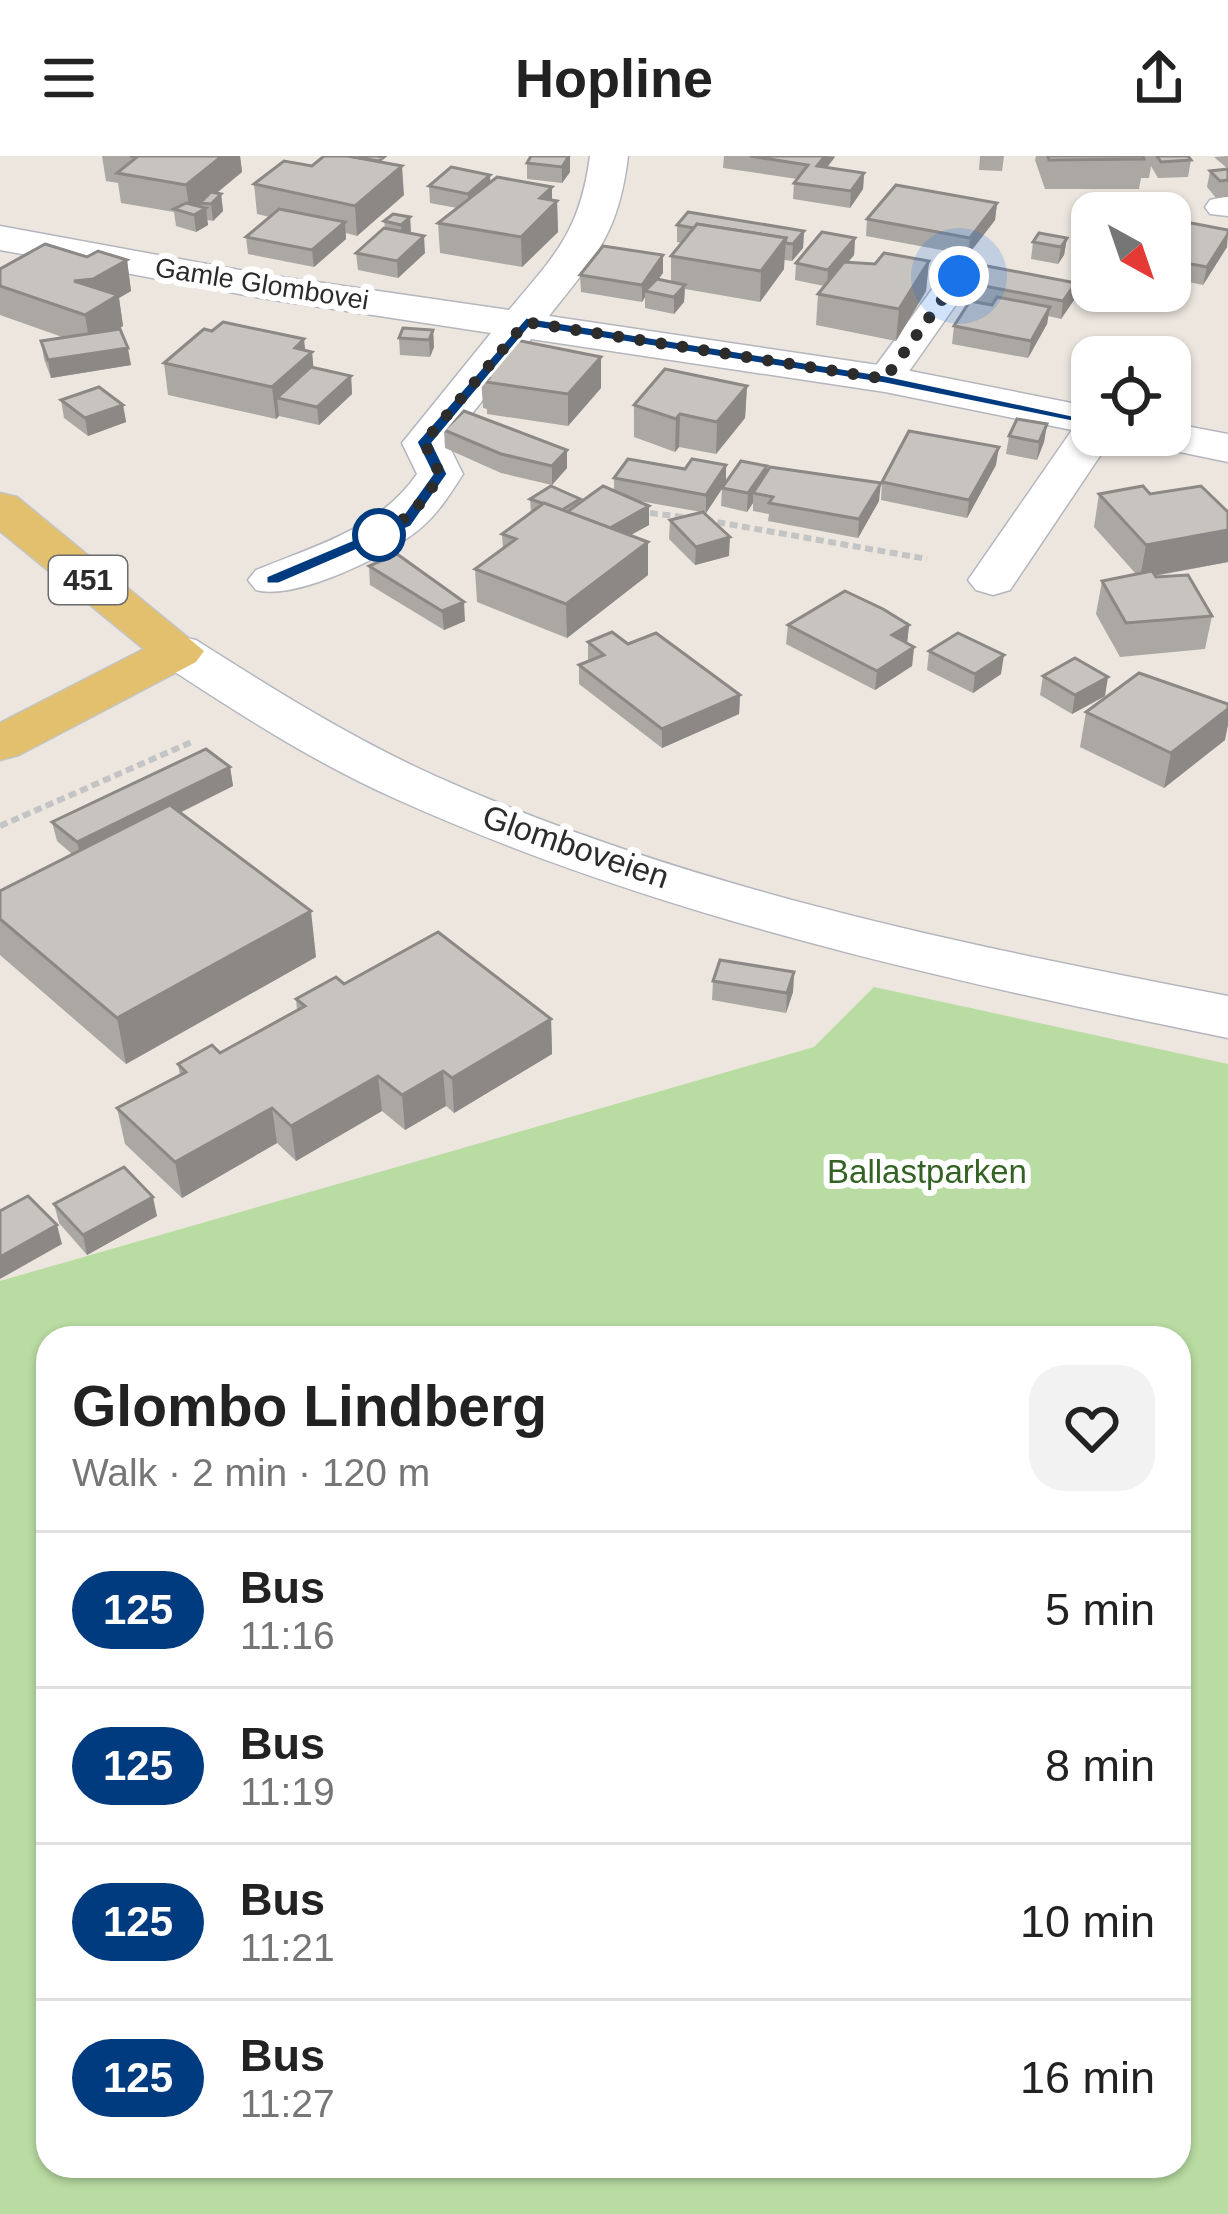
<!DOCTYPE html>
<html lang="en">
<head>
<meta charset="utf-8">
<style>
	:root { --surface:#fff; --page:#f2f2f2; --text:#222; --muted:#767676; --line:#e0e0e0 }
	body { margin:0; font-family:Helvetica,sans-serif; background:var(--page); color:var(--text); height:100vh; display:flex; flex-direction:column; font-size:45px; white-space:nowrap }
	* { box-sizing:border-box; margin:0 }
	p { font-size:39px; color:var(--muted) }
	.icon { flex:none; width:66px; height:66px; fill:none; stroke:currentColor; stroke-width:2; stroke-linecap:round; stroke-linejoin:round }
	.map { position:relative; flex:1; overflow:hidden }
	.side { position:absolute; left:36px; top:1170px; width:1155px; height:852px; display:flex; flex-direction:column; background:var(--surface); border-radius:36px; box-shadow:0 3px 9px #0004 }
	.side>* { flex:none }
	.badge { padding:0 24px; border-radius:39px; font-size:42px; line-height:78px }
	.needle { width:78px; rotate:140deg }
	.controls { position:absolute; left:1071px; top:36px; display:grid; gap:24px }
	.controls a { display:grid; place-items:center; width:120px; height:120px; border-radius:24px; background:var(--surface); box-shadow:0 3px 9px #0004; font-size:60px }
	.you { position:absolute; width:60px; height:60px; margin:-30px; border:9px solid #fff; border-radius:50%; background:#1a73e8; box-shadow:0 0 0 18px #1a73e833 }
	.map>.badge { position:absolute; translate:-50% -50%; box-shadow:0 0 0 6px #fff }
	.round { display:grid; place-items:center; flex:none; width:126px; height:126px; border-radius:36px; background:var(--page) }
	.overview { display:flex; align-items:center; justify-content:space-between; height:204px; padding:0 36px }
	h1 { font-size:57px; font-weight:700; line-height:90px }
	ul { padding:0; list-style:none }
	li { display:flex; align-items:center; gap:36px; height:156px; padding:0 36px; border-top:3px solid var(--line) }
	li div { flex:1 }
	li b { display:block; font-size:45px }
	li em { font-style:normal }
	li .badge { min-width:132px; font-weight:700; text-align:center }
	header { display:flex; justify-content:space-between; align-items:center; height:156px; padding:0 36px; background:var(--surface); font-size:54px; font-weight:700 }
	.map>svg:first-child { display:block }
</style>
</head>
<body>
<header><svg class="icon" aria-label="menu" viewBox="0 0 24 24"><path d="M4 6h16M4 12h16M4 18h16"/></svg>Hopline<svg class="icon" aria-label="share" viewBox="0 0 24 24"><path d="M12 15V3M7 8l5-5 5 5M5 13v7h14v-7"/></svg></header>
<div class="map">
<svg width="1228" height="2058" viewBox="0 0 1228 2058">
	<rect width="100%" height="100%" fill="#ece6df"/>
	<!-- green -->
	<path fill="#b9dca2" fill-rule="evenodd" d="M874,831L1228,908V2058H0V1125L814,891ZM48,1182H1179V2010H48Z"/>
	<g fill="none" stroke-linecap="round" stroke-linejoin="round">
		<!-- lane casing -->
		<g stroke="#b3b6be" stroke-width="3">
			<g id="lane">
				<polygon points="1228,40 1228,60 1210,58 1205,51 1210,44"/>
				<polygon points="959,110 976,120 898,231 872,231 867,223 872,215 947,113"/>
			</g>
		</g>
		<!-- street casing -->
		<g stroke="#b3b6be" stroke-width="3">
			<g id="street">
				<path d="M590,0H628C619,77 595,102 549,160L885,210L1092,251V279H1114L1010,434L993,439L976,434L968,424L1072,274L885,236L531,183L448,288L463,318C451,337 439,356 422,371C390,399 296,445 256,434L248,424L256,414C315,390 379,373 417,318L402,287L491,177L261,142L0,94V70L261,118L509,154C556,98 580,75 590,0Z"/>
				<polygon points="1170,267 1228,278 1228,306 1146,289 1139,279 1170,279"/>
			</g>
		</g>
		<!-- secondary casing -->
		<g stroke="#b3b6be" stroke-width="3">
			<path id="secondary" d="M178,480L196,484C273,533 349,581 433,619C685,732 958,788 1228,840V882C945,824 661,762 396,643C313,606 236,556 160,506L152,495L160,484Z"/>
		</g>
		<!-- primary casing -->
		<g stroke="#c4c4c4" stroke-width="3">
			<polygon id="primary" points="0,337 17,341 204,495 196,506 19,599 0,604 0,567 144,493 0,375"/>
		</g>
		<!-- path -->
		<g stroke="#c4c4c4" stroke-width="6" stroke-dasharray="8 4.5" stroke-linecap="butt">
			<polyline points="650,357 690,362"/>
			<polyline points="705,364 927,403"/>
			<polyline points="0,670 194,585"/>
		</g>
		<!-- lane -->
		<use href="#lane" fill="#fff" fill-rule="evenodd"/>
		<!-- street -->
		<use href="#street" fill="#fff" fill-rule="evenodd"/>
		<!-- secondary -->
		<use href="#secondary" fill="#fff" fill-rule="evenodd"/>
		<!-- primary -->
		<use href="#primary" fill="#e2c06e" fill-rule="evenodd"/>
	</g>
	<!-- wall -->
	<g fill="#aba8a4">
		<polygon points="102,0 240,0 242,16 217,37 221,38 223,55 213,65 207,64 208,69 196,76 176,70 174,56 121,47 118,27 106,25"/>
		<polygon points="570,0 570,16 562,27 527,23 527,7"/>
		<polygon points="724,0 835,0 827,11 864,17 863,33 850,52 793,43 794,27 797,23 723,12"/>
		<polygon points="980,0 1004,0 1002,15 979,14"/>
		<polygon points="1036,0 1188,0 1191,4 1188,21 1158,22 1151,10 1149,22 1141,22 1139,33 1045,33 1035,4"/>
		<polygon points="1228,0 1228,41 1216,42 1207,31 1210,15 1228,13 1214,1"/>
		<polygon points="386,7 404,39 357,80 346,77 346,83 314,111 248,98 246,81 270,61 257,58 254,28 312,10"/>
		<polygon points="490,19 490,26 552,31 552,45 557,45 558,76 522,111 440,97 438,67 457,52 430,47 429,30"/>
		<polygon points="997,47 995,64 968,99 866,80 867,63"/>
		<polygon points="410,61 411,77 425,97 398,122 358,114 356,97 385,72 384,65"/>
		<polygon points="1170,63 1227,91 1203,129 1170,122"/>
		<polygon points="677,69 804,75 803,92 792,105 784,104 784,113 760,146 685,133 684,146 674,158 645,152 645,141 642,146 581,136 580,119 663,99 663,117 658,123 671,126 671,100 682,87 677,86"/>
		<polygon points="855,82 854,99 848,106 875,108 929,105 926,135 896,185 816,169 818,138 824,130 795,124 796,107"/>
		<polygon points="1067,82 1064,99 1058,108 1031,103 1033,86"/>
		<polygon points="87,101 127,104 131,135 119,142 123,170 118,173 131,209 51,222 44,203 41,185 65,182 0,159 0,113"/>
		<polygon points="974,128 1074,144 1061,163 1048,160 1047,168 1028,202 952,188 954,170 972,146"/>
		<polygon points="433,174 434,191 430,201 400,199 399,182"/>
		<polygon points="305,194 312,196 313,212 351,220 352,238 319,269 279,260 276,263 168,239 164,207"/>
		<polygon points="481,220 601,232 568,270 487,258 487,253 483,252"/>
		<polygon points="747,230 745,262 716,298 679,291 675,296 634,281 634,249"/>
		<polygon points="61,244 123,249 126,266 88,280 64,262"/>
		<polygon points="1047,268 1044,286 1037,304 1006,298 1009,280"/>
		<polygon points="444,274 567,294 567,312 552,329 501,317 445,292"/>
		<polygon points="996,309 967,362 881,344 882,326"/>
		<polygon points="767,310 767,316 879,345 858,382 768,365 769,358 753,355 753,347 747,356 721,350 722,332 706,357 729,400 695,409 669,383 670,364 701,356 634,344 649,350 649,369 630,379 648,386 648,419 567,482 477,446 475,413 503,393 502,378 531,357 530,343 580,346 614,335 614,322 726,327"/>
		<polygon points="1099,338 1150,338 1228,406 1155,420 1212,460 1205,493 1120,501 1096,458 1102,425 1136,418 1094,371"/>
		<polygon points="369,410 465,465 444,474 370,429"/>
		<polygon points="788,469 909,469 907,487 914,491 912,510 875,534 786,488"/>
		<polygon points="588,486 628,488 740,539 739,558 662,592 579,528 579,509 588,505"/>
		<polygon points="929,495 1001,518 973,537 927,514"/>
		<polygon points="1043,520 1105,540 1072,558 1040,539"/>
		<polygon points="1086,556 1225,584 1164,632 1080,591"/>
		<polygon points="230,611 233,630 180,657 316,801 126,908 0,799 0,735 72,698 57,685 52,666"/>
		<polygon points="794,816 793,836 786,857 712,844 713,825"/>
		<polygon points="344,828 551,863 552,898 454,957 446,950 405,974 382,955 296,1005 277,987 182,1042 125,988 117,952 180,919 178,908 220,897 297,854 296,843"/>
		<polygon points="54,1048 157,1060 87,1099 59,1067"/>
	</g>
	<!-- shaded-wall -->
	<g fill="#8b8886">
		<polygon points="222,0 240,0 242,16 204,47 200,47 201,50 190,59 186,29"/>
		<polygon points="570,0 570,16 562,27 562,11"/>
		<polygon points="825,0 835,1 816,26 817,10"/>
		<polygon points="402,10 404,39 357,80 355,50"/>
		<polygon points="864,17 863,33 850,52 851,35"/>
		<polygon points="490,19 491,35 468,55 468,38"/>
		<polygon points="552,31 552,50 557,45 558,76 522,111 521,81 540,42"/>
		<polygon points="221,38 223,55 213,65 211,48"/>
		<polygon points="997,47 995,64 968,99 970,82"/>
		<polygon points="206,52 208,69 196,76 194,59"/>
		<polygon points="410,61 411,78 402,85 401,69"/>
		<polygon points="345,66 346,83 314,111 312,94"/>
		<polygon points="804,75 803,92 792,105 793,88"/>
		<polygon points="1228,78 1227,91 1203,129 1207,111"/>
		<polygon points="424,80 425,97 398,122 397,105"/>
		<polygon points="786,82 784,113 760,146 761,115"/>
		<polygon points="855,82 854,99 827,131 828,114"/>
		<polygon points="1067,82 1064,99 1058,108 1061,91"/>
		<polygon points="663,99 663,117 649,136 645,135 645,141 642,146 642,129"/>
		<polygon points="127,104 131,135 119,142 123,170 90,190 85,159 74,125"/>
		<polygon points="929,105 926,135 896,185 899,153"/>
		<polygon points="1076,127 1074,144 1061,163 1063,145"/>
		<polygon points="685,129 684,146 674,158 674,141"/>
		<polygon points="1050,151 1047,168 1028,202 1031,185"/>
		<polygon points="433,174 434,191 430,201 429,184"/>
		<polygon points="304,183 306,201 312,196 315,227 277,242 279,260 276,263 272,231 295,192"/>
		<polygon points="128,192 131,209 51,222 48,204"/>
		<polygon points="601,201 601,232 568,270 568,238"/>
		<polygon points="351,220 352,238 319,269 317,251"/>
		<polygon points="747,230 745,262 716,298 717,266"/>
		<polygon points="123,249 126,266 88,280 85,262"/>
		<polygon points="680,258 679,291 675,296 676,263"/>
		<polygon points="1047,268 1044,286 1037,304 1039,286"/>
		<polygon points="999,291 996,309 967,362 969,344"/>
		<polygon points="567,294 567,312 552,329 552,310"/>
		<polygon points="726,309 726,327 706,357 706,339"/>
		<polygon points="767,310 766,328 753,337 753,347 747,356 748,337"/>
		<polygon points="881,327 879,345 858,382 859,363"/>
		<polygon points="649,350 649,369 602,395 602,376"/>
		<polygon points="1228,374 1228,406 1140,422 1146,389"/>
		<polygon points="730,381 729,400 695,409 696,391"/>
		<polygon points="648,386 648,419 567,482 566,448"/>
		<polygon points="464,446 465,465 444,474 442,455"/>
		<polygon points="909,469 907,488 892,479"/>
		<polygon points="914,491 912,510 875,534 877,515"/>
		<polygon points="1004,499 1001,518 973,537 975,518"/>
		<polygon points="1108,521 1105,540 1072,558 1075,539"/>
		<polygon points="740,539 739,558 662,592 662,573"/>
		<polygon points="1228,553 1228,569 1225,584 1164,632 1171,597"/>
		<polygon points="230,611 233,630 81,705 77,686"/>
		<polygon points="311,755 316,801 126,908 117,862"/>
		<polygon points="794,816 793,836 786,857 787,837"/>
		<polygon points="551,863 552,898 454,957 452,922"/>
		<polygon points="443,915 446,950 405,974 402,939"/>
		<polygon points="378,920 382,955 296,1005 291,970"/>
		<polygon points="272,952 277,987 182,1042 175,1006"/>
		<polygon points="153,1041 157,1060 87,1099 83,1079"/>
		<polygon points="57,1069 62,1088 0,1123 0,1101"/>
	</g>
	<!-- building -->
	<g fill="#c7c3bf" stroke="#8b8886" stroke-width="3">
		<polygon points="130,0 222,0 186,29 117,17 137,1"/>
		<polygon points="324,0 348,0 402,10 355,50 254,28 284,5 312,10"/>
		<polygon points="348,0 377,0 384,1 379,5"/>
		<polygon points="531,0 569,0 562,11 527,7"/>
		<polygon points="750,0 825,0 817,10 864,17 851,35 794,27 808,9"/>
		<polygon points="1048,0 1143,0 1144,3 1049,4"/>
		<polygon points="1157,0 1188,0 1191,4 1161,6"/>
		<polygon points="451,11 490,19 468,38 429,30"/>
		<polygon points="1228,13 1228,24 1220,25 1210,15"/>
		<polygon points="497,21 552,31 540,42 557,45 521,81 438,67"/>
		<polygon points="896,29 997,47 970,82 867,63"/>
		<polygon points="211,36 221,38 211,48 200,47"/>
		<polygon points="186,47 206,52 194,59 174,53"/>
		<polygon points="279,53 345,66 312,94 246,81"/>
		<polygon points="688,56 804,75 793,88 785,87 786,82 697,68 694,72 677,69"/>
		<polygon points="393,58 410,61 401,69 384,65"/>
		<polygon points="1170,63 1228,74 1228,78 1207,111 1170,104"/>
		<polygon points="697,68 786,82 761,115 671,100"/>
		<polygon points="384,72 424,80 397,105 356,97"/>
		<polygon points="822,76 855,82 828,114 796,107"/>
		<polygon points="1039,77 1067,82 1061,91 1033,86"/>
		<polygon points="45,88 87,101 98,95 127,104 93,123 74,125 118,139 85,159 0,130 0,113"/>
		<polygon points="603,90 663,99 642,129 580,119"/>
		<polygon points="884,97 929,105 899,153 818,138 844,106 875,108"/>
		<polygon points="987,110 1076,127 1063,145 974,128"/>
		<polygon points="657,123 685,129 674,141 645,135"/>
		<polygon points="997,141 1050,151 1031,185 954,170 970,145 992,149"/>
		<polygon points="223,166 304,183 295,192 312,196 272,231 164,207 204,173 212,175"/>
		<polygon points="403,172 433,174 429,184 399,182"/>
		<polygon points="120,173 128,192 48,204 41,185"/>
		<polygon points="516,184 601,201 568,238 486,226 489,222 481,220"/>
		<polygon points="311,211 351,220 317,251 277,242"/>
		<polygon points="665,213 747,230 717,266 680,258 676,263 634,249"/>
		<polygon points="99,231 123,249 85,262 61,244"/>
		<polygon points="464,255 567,294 552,310 501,298 444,274"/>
		<polygon points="1017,263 1047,268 1039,286 1009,280"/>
		<polygon points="909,275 999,291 969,344 882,326"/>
		<polygon points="628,303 685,313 692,303 726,309 706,339 614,322"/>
		<polygon points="741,305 767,310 748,337 722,332"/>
		<polygon points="770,311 881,327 859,363 769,347 773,341 753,337"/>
		<polygon points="551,330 580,343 562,354 530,343"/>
		<polygon points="603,330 649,350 610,372 567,356"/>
		<polygon points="1143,330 1150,338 1201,330 1228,356 1228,374 1146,389 1099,338"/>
		<polygon points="544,347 648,386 566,448 475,413 516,383 502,378"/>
		<polygon points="703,356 730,381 696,391 670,364"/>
		<polygon points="397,398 464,446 442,455 369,410"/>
		<polygon points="1152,415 1156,421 1188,419 1212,460 1126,467 1102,425"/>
		<polygon points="845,435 883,453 909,469 892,479 914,491 877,515 788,469"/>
		<polygon points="612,476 628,488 656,477 740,539 662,573 579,509 604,499 588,486"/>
		<polygon points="958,477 1004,499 975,518 929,495"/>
		<polygon points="1075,502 1108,521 1075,539 1043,520"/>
		<polygon points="1139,517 1228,548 1228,553 1171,597 1086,556"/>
		<polygon points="206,593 230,611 77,686 52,666"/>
		<polygon points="170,649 311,755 117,862 0,763 0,735"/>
		<polygon points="438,776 551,863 452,922 443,915 402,939 378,920 291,970 272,952 175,1006 117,952 186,916 178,908 212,889 220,897 305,850 296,843 336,821 344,828"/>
		<polygon points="720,804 794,816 787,837 713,825"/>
		<polygon points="124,1011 153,1041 83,1079 54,1048"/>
		<polygon points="28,1040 57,1069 0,1101 0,1055"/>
	</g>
	<!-- line -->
	<polygon fill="#003b80" stroke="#fff" stroke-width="3" points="526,161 885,219 1100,265 1092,270 885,228 530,171 433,287 448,318 411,371 279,428 266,428 266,420 399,364 432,318 416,286"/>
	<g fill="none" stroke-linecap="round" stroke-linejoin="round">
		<!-- walk -->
		<path stroke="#2c2c2c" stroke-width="12" stroke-dasharray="0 21.6" d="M379,379L363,387C400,370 420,354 440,318L424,286L526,166L885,223L959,120"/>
	</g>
	<!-- markers -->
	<circle fill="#fff" stroke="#003b80" stroke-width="6" cx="379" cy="379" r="24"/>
	<g text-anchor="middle" stroke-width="12" stroke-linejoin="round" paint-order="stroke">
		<!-- far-street labels -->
		<g font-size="27" fill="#2c2c2c" stroke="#fff">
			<text transform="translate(262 128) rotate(9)" y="9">Gamle Glombovei</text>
		</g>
		<!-- shield labels -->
		<rect fill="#fff" stroke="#6b6b6b" stroke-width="3" x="49" y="400" width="78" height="48" rx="9"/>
		<g font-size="30" font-weight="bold" fill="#2c2c2c">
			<text x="88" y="434">451</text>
		</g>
		<!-- street labels -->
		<g font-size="33" fill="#2c2c2c" stroke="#fff">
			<text transform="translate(576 690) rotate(19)" y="12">Glomboveien</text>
		</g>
		<!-- park labels -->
		<g font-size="33" fill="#336222" stroke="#fff">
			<text x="927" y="1027">Ballastparken</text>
		</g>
	</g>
</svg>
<div class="controls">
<a><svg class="needle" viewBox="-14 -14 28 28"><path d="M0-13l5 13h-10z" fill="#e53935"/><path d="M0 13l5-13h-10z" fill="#767676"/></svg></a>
<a><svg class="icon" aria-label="locate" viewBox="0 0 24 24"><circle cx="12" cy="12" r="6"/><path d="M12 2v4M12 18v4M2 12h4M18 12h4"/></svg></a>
</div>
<div class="you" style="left:959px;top:120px"></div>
<section class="side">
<div class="overview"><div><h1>Glombo Lindberg</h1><p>Walk · 2 min · 120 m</p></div><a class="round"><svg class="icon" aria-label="heart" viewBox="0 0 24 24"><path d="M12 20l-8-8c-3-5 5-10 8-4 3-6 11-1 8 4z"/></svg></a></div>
<ul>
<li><span class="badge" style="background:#003b80;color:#fff">125</span><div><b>Bus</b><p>11:16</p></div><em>5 min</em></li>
<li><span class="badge" style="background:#003b80;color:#fff">125</span><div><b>Bus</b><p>11:19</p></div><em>8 min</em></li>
<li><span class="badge" style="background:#003b80;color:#fff">125</span><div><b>Bus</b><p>11:21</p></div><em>10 min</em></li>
<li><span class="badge" style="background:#003b80;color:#fff">125</span><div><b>Bus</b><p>11:27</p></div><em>16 min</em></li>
</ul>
</section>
</div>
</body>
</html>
